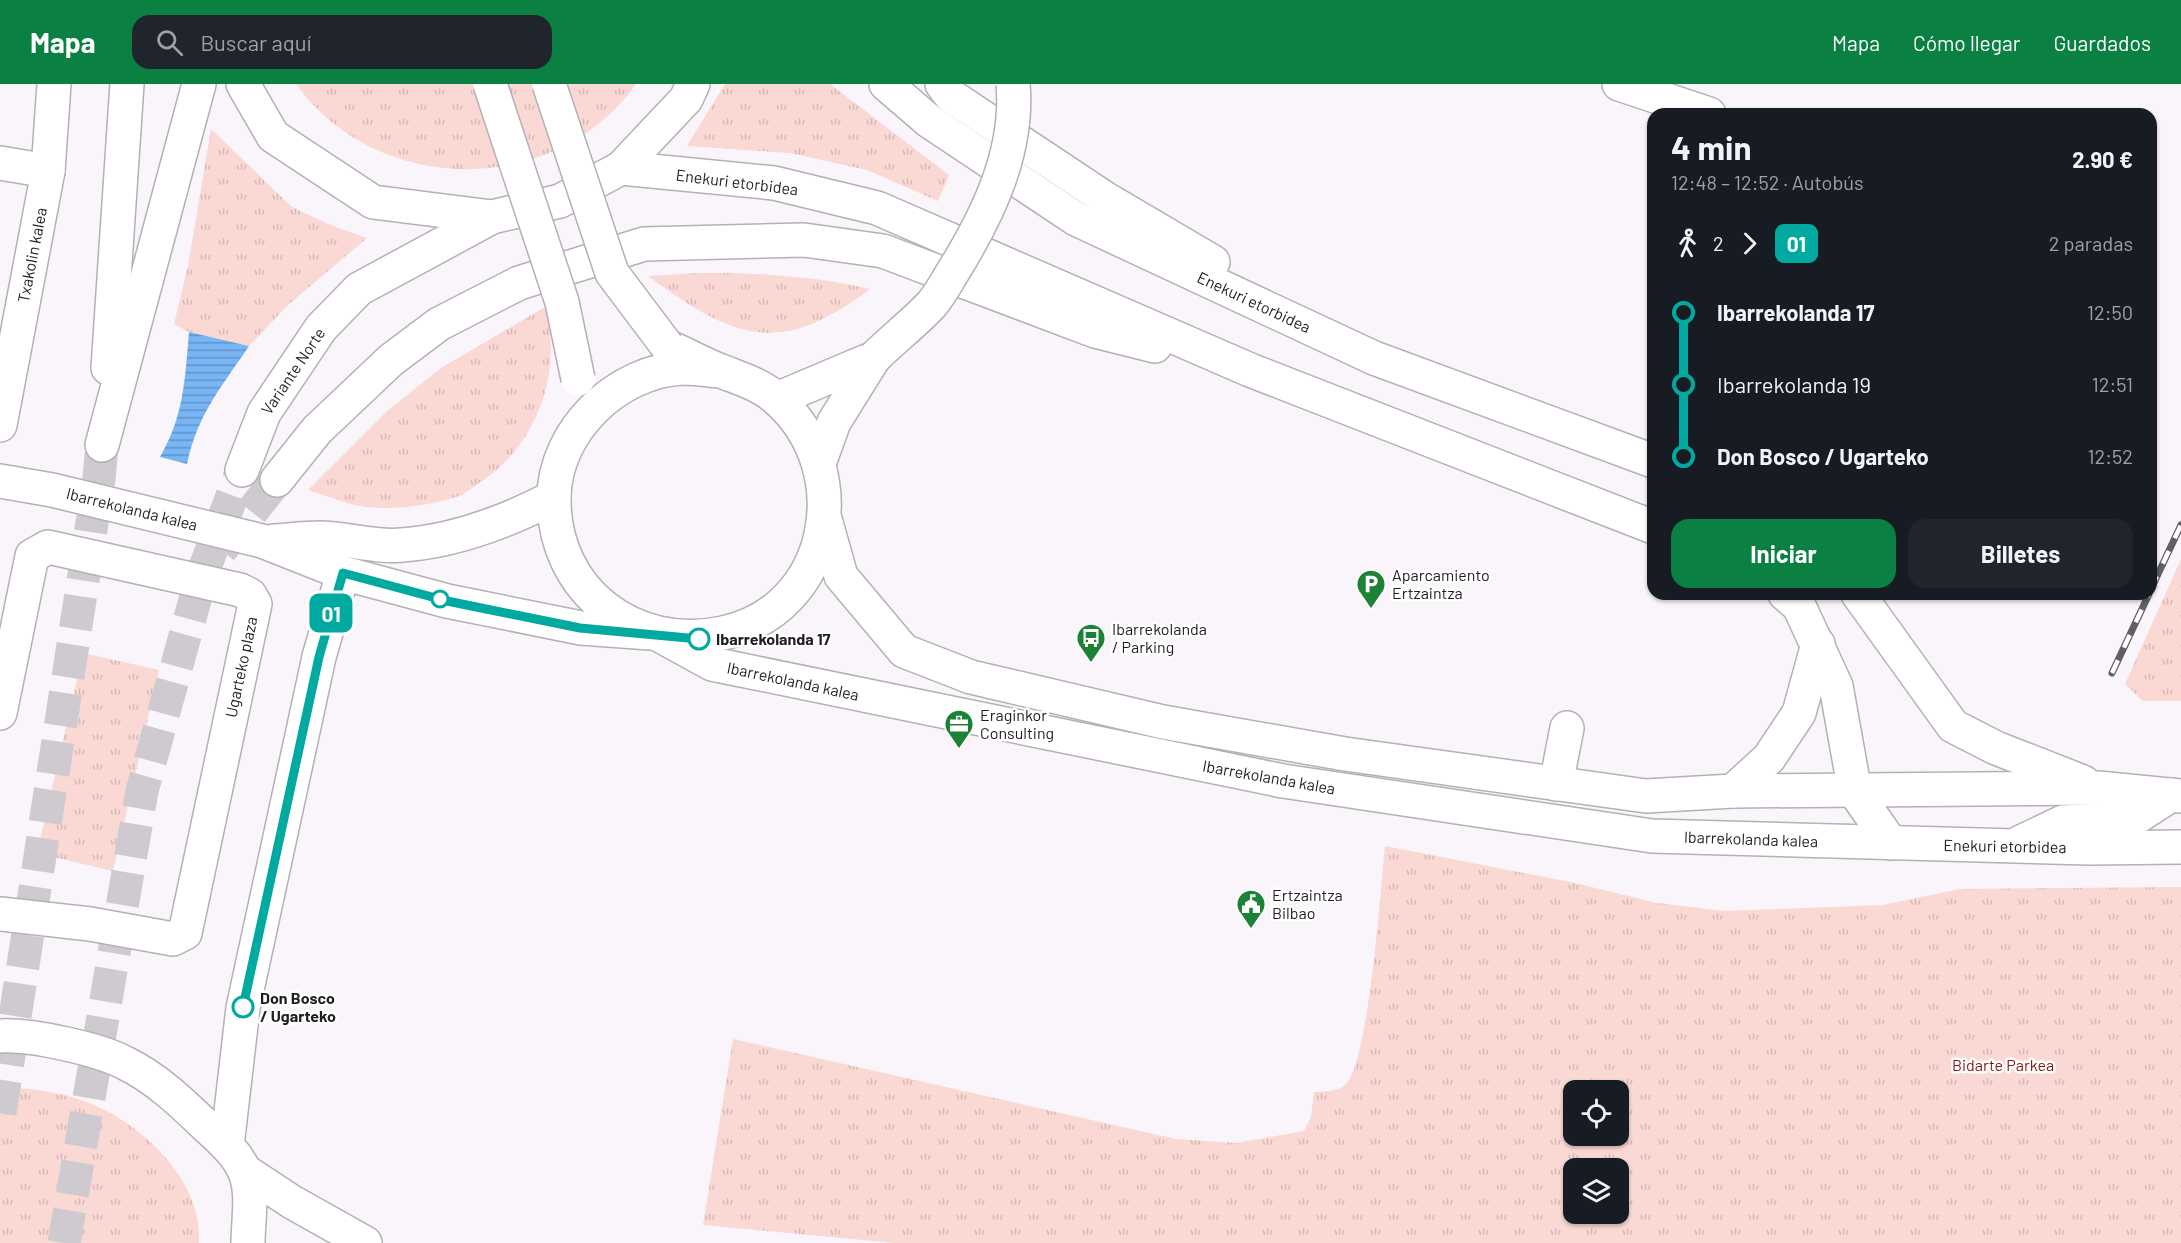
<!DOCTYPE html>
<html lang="es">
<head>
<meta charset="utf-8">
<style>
	:root { --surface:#171b24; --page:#20242c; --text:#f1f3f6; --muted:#9ea1a6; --accent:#0b8043 }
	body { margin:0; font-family:Barlow,sans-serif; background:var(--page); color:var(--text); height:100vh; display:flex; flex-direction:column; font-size:22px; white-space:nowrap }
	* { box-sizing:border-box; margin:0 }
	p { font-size:20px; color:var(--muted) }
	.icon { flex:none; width:33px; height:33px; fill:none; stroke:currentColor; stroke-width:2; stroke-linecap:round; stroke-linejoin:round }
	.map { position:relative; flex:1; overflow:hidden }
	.drawer { position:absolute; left:1647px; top:24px; width:510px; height:492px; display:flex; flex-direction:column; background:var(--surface); border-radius:18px; box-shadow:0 2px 4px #0004 }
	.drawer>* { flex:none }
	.badge { padding:0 12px; border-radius:9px; font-size:21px; line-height:39px }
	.controls { position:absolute; left:1563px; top:996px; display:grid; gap:12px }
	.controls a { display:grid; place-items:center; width:66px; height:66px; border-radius:12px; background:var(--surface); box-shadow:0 2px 4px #0004; font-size:30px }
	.map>.badge { position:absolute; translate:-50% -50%; box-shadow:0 0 0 3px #fff }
	.legs { display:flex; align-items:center; gap:9px; height:66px; padding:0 24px; font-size:20px }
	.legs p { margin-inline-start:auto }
	.summary { display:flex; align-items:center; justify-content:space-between; height:102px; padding:0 24px }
	h1 { font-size:33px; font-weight:700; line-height:45px }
	.action { display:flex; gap:12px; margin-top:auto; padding:12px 24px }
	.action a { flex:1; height:69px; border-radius:18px; background:var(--accent); color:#fff; font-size:24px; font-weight:700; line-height:69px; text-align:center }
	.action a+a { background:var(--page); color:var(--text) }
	ul { padding:0 24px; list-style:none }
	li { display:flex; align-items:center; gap:21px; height:72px; font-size:22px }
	li i { display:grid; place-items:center; width:9px; height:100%; margin:0 8px; background:currentColor }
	li i::after { content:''; width:15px; height:15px; margin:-8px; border:4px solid; border-radius:50%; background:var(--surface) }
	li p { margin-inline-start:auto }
	li:first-child i { background:linear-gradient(#0000 50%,currentColor 0) }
	li:last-child i { background:linear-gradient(currentColor 50%,#0000 0) }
	header { display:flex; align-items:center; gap:36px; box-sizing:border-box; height:84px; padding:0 30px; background:var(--accent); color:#fff }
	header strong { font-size:28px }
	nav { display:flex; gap:33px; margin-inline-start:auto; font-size:21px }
	.search { width:420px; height:54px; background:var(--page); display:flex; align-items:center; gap:15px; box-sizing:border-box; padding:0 21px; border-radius:18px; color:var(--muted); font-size:22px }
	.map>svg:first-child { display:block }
</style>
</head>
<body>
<header>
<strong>Mapa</strong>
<div class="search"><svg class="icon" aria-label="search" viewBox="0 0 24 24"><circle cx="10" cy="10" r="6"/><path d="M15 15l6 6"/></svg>Buscar aquí</div>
<nav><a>Mapa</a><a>Cómo llegar</a><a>Guardados</a></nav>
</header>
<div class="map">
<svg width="2181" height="1159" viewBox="0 0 2181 1159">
	<defs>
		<pattern id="grass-tufts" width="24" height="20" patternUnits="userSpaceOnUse" patternTransform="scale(1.5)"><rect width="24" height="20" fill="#fad8d3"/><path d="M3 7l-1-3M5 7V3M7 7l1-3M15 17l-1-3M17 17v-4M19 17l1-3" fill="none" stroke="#d6b9b5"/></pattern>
		<pattern id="water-rules" width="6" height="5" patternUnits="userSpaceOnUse" patternTransform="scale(1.5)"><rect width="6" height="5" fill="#78b5f5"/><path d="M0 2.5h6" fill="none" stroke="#6293c6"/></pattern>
	</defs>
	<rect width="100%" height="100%" fill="#f9f5fb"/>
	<!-- grass -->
	<g fill="url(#grass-tufts)" fill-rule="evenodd">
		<path d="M296,0H636C555,114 377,113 296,0Z"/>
		<polygon points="725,0 830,0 949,91 938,117 867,86 790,69 687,62"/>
		<polygon points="211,45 292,123 333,142 367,154 288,221 249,262 189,248 174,240 188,182"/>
		<path d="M700,189C758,189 813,192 870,205C779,274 734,255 648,192Z"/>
		<path d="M545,223C564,288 536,363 479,399C472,404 464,411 456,413C428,422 390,427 361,422C343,419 325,411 308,406L387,327L441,284Z"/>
		<polygon points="2181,475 2181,617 2143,617 2125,600"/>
		<polygon points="83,569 159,586 113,787 37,769"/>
		<path d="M1385,762L1575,799L1657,819L1724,827L1883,821L1960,805L2181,803V1159H895L703,1141L733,955L1176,1055L1236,1059L1304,1047L1311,1033L1314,1008C1324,1007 1337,1008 1345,1001C1369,980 1381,802 1385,762ZM1574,1006H1618V1052H1574ZM1574,1084H1618V1130H1574Z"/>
		<path d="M0,1003C27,1004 56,1007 81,1016C138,1035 204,1096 199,1159H0Z"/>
	</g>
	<!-- water -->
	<path fill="url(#water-rules)" d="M189,248L249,262C221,304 198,329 187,380L160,373C184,332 185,295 189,248Z"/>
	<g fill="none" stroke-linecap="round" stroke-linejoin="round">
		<!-- major-tunnel -->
		<g stroke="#cecacf" stroke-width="33" stroke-dasharray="33 16" stroke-linecap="butt">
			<polyline points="221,466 277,396"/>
			<polyline points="0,1029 99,394 102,361"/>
			<polyline points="64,1159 142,707 202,491 242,386"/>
		</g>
		<!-- minor casing -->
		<g stroke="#b4b0b6" stroke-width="36">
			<g id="minor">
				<polyline points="1619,0 1709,30"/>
				<polyline points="0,79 48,87"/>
				<polyline points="777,315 874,274"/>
				<polyline points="0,341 48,87 54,0"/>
				<polyline points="820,377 834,338 874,274"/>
				<polyline points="0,397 52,406 262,457 343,489 447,517 581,544 650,549"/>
				<path d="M274,457C289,456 304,454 320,454C347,454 375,464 402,461C456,457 506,438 554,413"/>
				<polyline points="0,629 32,472 48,463 240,506 250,511 255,520 185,849 173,855 90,840 0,830"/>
				<polyline points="1556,700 1567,644"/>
				<polyline points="227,1062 243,924 319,573 343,489"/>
			</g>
		</g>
		<!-- major casing -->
		<g stroke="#b4b0b6" stroke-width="36">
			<g id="major">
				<polyline points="243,0 273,52 373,118 492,133 560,117 621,84 686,15 693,0"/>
				<polyline points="886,0 929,37 1076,135 1374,274 1653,377"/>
				<polyline points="942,0 951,12 1106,115 1213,178"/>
				<polyline points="621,84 774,99 877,124 1250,286 1653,443"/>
				<path d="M667,262C685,270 703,280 721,287C741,295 762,301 778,316C857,387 832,526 723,549C634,568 553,507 554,414C554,347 618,286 684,284C696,284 708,286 720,287"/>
				<polyline points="108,284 127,0"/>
				<polyline points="102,361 199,0"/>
				<polyline points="242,386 264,329 321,244 359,205 492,133"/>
				<polyline points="277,396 317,346 391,276 439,240 519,199 644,160 804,156 883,167 1095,247 1155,262"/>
				<polyline points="825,435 841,492 904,567 971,593 1163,638 1345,670 1646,712 1733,707 2098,704 2181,712"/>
				<polyline points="1785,510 1799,522 1836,602 1855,708 1891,759"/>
				<polyline points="1858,510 1953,642 1996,664 2083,698"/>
				<polyline points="661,552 712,580 1283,697 1652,752 2089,764 2181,763"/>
				<polyline points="1733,707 1769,674 1799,629 1818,560"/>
				<polyline points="2019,759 2063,738 2134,735 2171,711"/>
				<path d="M0,952C30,950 99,965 125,979C156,994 181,1018 205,1041C219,1054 236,1068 244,1086C254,1107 248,1137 248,1159"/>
				<polyline points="245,1087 292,1118 365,1159"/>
			</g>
		</g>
		<!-- minor -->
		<use href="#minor" stroke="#fff" stroke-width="33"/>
		<!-- major -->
		<use href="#major" stroke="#fff" stroke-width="33"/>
		<!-- rail casing -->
		<g stroke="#625f62" stroke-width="7">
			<g id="rail">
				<polyline points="2151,505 2181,441"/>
				<polyline points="2112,589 2149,510"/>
			</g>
		</g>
		<!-- rail -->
		<use href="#rail" stroke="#fff" stroke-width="4.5" stroke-dasharray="14" stroke-linecap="butt"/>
		<!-- minor-bridge casing -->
		<g stroke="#b4b0b6" stroke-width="36" stroke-linecap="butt">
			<path id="minor-bridge" d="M874,274C892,256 913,240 931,221C940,211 947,197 954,186C988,131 1019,67 1013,0"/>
		</g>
		<!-- major-bridge casing -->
		<g stroke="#b4b0b6" stroke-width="36" stroke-linecap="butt">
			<g id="major-bridge">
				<polyline points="490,0 562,218 578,295"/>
				<polyline points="549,0 612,189 667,262"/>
			</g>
		</g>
		<!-- minor-bridge -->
		<use href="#minor-bridge" stroke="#fff" stroke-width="33"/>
		<!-- major-bridge -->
		<use href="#major-bridge" stroke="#fff" stroke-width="33"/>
	</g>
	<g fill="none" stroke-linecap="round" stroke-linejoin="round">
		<!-- line-1 casing -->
		<g stroke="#fff" stroke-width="14">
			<polyline id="line-1" points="243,923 319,573 343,489 447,517 580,544 699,555"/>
		</g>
		<!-- line-1 -->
		<use href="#line-1" stroke="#00aaa0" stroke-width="9"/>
	</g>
	<!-- icons -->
	<defs>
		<g id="parking-pin" transform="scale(1.5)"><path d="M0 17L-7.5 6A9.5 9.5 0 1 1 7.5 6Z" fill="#1b8236" stroke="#fff"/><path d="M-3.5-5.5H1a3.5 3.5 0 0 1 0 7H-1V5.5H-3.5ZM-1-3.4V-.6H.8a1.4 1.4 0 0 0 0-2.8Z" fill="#fff"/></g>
		<g id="bus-pin" transform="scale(1.5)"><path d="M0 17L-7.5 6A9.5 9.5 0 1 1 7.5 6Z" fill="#1b8236" stroke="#fff"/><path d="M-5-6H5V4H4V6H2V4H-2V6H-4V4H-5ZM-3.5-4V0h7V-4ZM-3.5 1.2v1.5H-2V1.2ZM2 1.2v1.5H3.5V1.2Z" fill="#fff"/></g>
		<g id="office-pin" transform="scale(1.5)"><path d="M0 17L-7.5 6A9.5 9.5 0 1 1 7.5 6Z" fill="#1b8236" stroke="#fff"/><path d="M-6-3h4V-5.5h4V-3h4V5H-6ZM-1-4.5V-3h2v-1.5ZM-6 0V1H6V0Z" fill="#fff"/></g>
		<g id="civic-pin" transform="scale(1.5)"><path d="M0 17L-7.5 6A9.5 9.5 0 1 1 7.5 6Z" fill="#1b8236" stroke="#fff"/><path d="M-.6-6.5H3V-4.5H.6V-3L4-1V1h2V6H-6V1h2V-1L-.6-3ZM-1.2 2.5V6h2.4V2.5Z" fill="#fff"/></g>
	</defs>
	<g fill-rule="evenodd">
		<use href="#parking-pin" x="1371" y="500"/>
		<use href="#bus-pin" x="1091" y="554"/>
		<use href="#office-pin" x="959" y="640"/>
		<use href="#civic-pin" x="1251" y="820"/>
	</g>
	<!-- markers -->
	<g fill="#fff" stroke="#00aaa0" stroke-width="3">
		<circle cx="440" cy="515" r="8"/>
		<circle cx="699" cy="555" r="10"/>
		<circle cx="243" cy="923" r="10"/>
	</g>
	<g text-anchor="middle" stroke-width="5" stroke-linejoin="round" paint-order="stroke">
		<!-- street labels -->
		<g font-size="16" fill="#201e20" stroke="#fff">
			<text transform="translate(737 98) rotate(7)" y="6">Enekuri etorbidea</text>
			<text transform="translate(32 171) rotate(-79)" y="6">Txakolin kalea</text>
			<text transform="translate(1254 218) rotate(25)" y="6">Enekuri etorbidea</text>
			<text transform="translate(293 287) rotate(-56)" y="6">Variante Norte</text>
			<text transform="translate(132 425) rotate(14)" y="6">Ibarrekolanda kalea</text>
			<text transform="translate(241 583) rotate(-78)" y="6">Ugarteko plaza</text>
			<text transform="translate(793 597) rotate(12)" y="6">Ibarrekolanda kalea</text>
			<text transform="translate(1269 693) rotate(10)" y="6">Ibarrekolanda kalea</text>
			<text transform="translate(1751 755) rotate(2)" y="6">Ibarrekolanda kalea</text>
			<text transform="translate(2005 762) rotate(1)" y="6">Enekuri etorbidea</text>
		</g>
		<!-- poi labels -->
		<g font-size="16" fill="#201e20" stroke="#fff" text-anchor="start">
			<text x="1392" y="497">Aparcamiento<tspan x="1392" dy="18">Ertzaintza</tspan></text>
			<text x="1112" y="551">Ibarrekolanda<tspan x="1112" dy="18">/ Parking</tspan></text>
			<text x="980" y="637">Eraginkor<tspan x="980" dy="18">Consulting</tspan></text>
			<text x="1272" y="817">Ertzaintza<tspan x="1272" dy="18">Bilbao</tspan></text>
		</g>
		<!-- stop labels -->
		<g font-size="16" font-weight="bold" fill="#201e20" stroke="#fff" text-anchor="start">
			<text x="716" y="561">Ibarrekolanda 17</text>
			<text x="260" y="920">Don Bosco<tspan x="260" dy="18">/ Ugarteko</tspan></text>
		</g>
		<!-- park labels -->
		<g font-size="16" fill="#821816" stroke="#fff">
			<text x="2003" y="987">Bidarte Parkea</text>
		</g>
	</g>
</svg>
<div class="controls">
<a><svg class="icon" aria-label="locate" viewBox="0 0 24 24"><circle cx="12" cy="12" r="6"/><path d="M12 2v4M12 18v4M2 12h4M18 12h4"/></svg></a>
<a><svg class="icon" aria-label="layers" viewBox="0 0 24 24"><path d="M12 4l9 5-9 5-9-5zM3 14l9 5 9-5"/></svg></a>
</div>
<b class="badge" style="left:331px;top:529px;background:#00aaa0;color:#fff">01</b>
<section class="drawer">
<div class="summary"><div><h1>4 min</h1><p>12:48 – 12:52 · Autobús</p></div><b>2.90 €</b></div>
<div class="legs"><svg class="icon" aria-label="walk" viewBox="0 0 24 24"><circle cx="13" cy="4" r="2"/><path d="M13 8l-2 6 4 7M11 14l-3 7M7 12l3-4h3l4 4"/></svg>2<svg class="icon" aria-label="forward" viewBox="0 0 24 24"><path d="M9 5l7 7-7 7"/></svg><b class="badge" style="background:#00aaa0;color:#fff">01</b><p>2 paradas</p></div>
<ul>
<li><i style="color:#00aaa0"></i><b>Ibarrekolanda 17</b><p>12:50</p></li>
<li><i style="color:#00aaa0"></i><span>Ibarrekolanda 19</span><p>12:51</p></li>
<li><i style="color:#00aaa0"></i><b>Don Bosco / Ugarteko</b><p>12:52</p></li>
</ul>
<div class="action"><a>Iniciar</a><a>Billetes</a></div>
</section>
</div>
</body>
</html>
